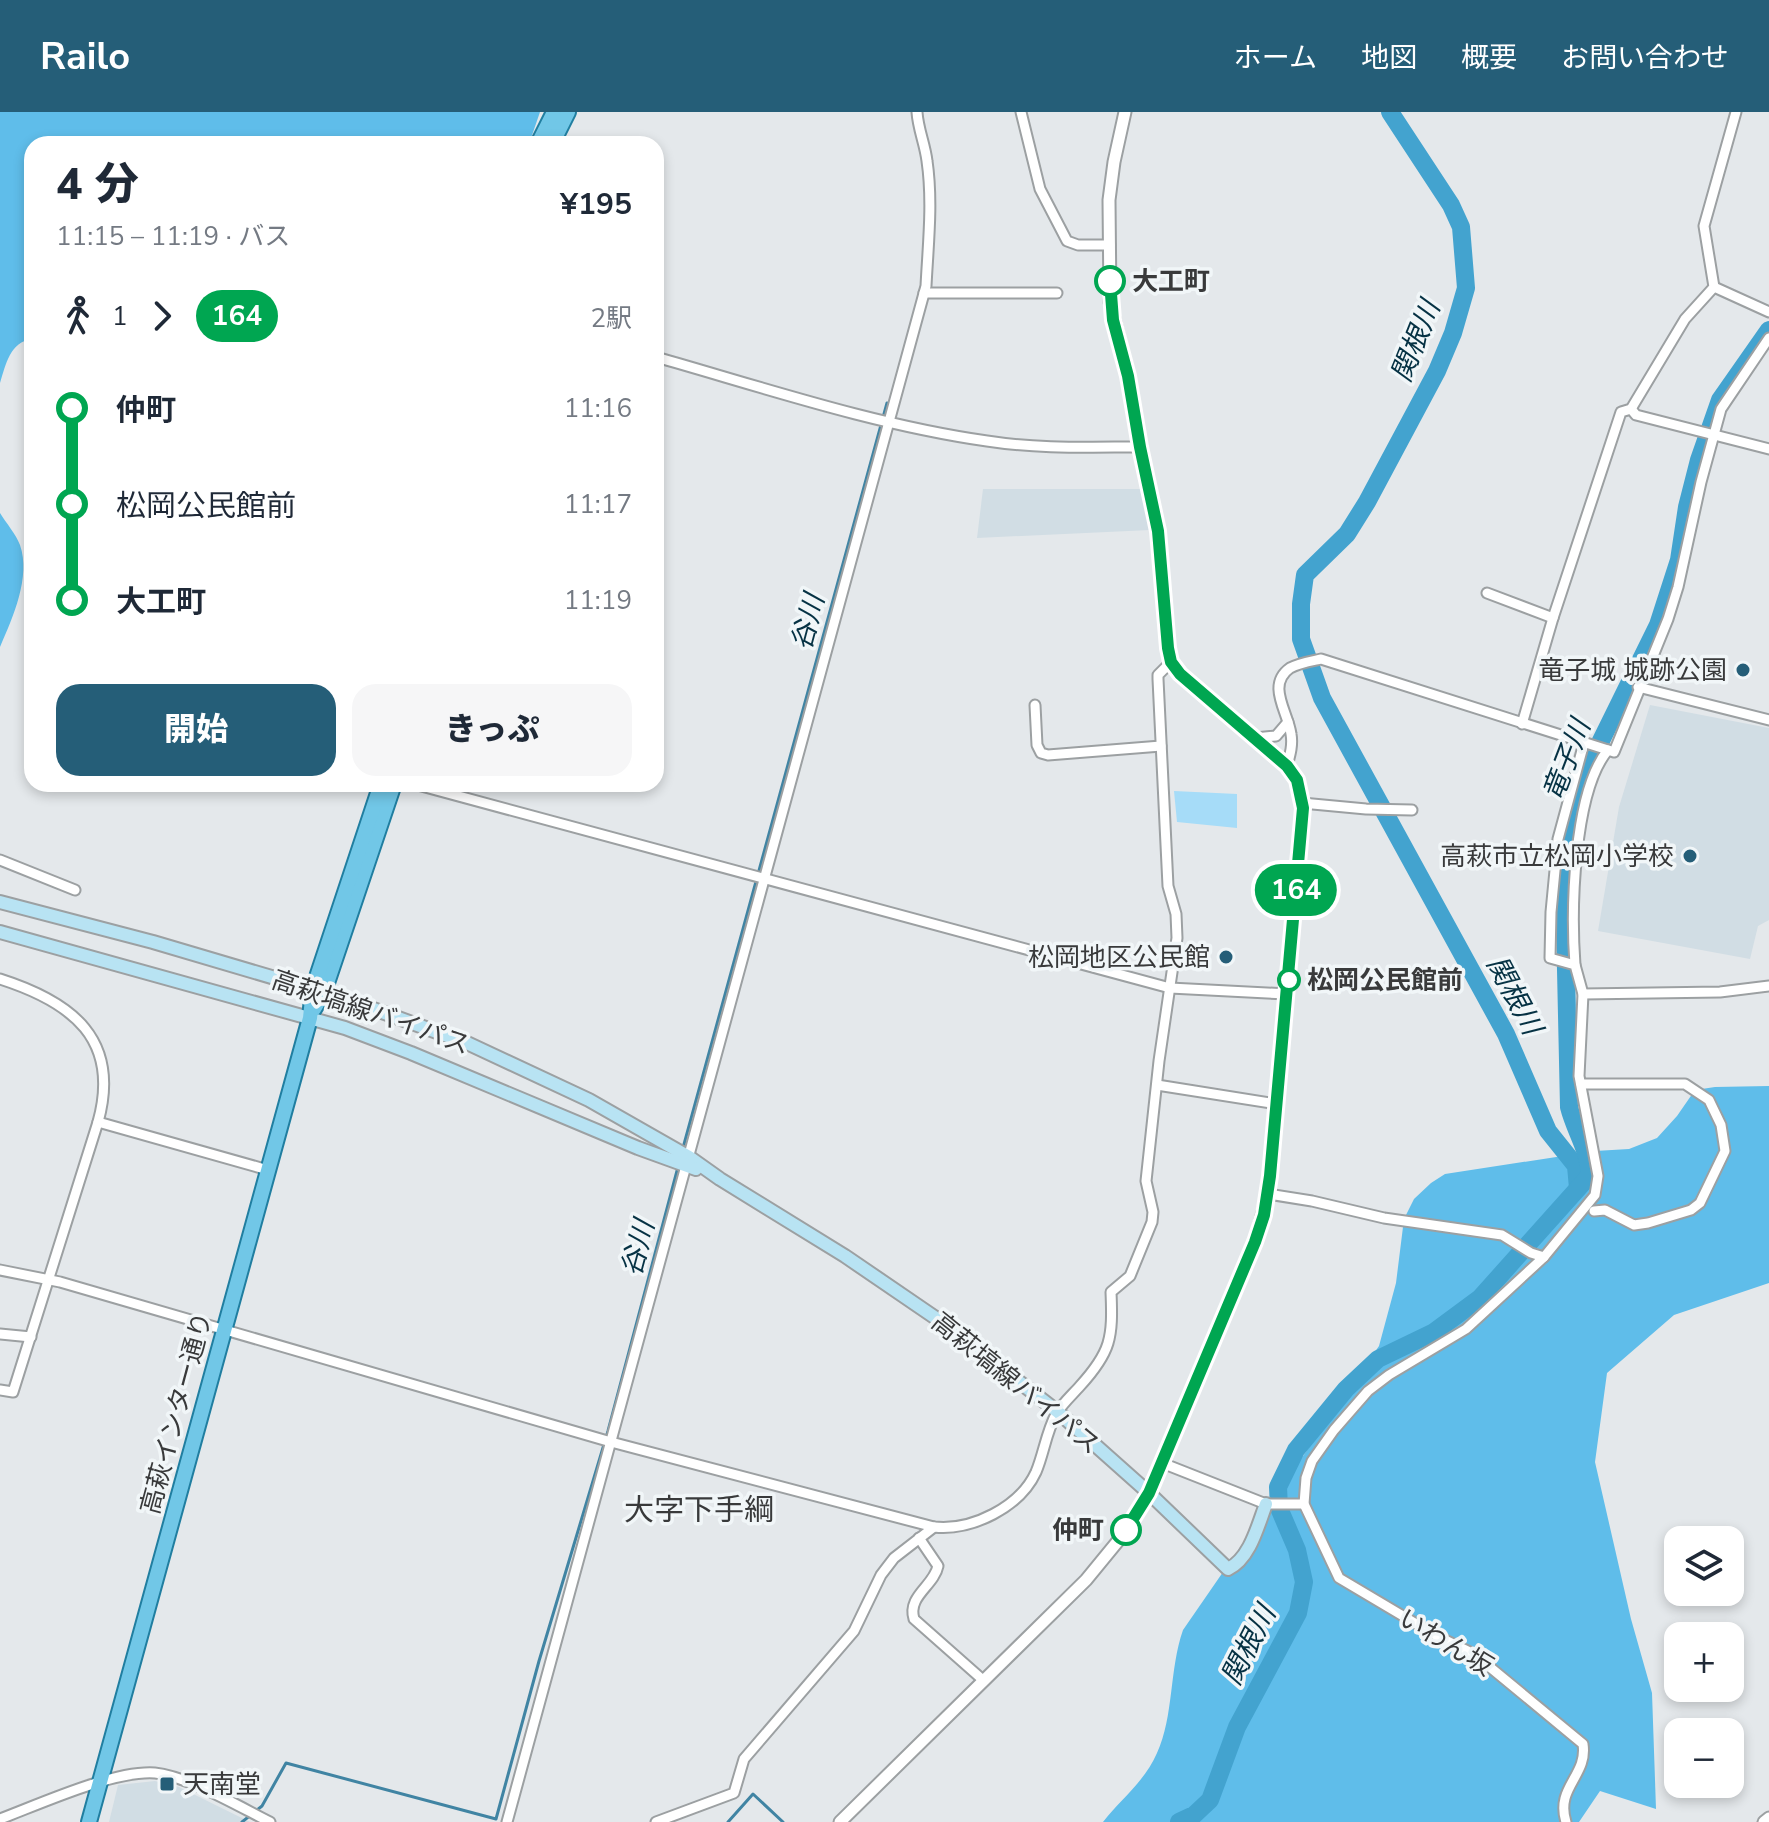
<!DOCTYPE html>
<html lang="ja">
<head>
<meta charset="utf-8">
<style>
	:root { --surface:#fff; --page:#f6f6f7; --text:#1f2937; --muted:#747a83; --accent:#255e78 }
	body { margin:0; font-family:"Nunito Sans","Noto Sans JP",sans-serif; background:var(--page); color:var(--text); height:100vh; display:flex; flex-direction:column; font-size:30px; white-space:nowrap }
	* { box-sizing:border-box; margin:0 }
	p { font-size:26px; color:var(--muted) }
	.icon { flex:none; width:44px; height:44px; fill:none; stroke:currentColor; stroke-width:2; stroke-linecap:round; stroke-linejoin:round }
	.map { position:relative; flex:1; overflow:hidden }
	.sheet { position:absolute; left:24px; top:24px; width:640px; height:656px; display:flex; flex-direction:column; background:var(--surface); border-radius:24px; box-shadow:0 4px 12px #0003 }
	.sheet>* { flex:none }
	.badge { padding:0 16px; border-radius:26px; font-size:28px; line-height:52px }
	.buttons { position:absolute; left:1664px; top:1414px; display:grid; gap:16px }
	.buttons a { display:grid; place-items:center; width:80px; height:80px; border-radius:16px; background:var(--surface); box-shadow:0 4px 12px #0003; font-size:40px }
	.map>.badge { position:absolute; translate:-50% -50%; box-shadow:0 0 0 4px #fff }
	.legs { display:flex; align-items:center; gap:12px; height:88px; padding:0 32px; font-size:26px }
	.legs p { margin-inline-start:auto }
	.summary { display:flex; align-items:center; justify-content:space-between; height:136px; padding:0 32px }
	h1 { font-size:44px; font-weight:800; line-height:60px }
	.action { display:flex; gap:16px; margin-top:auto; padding:16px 32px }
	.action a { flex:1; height:92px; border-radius:24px; background:var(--accent); color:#fff; font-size:32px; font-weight:800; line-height:92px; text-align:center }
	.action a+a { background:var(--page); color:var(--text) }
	ul { padding:0 32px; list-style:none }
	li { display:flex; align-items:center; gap:28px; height:96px; font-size:30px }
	li i { display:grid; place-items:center; width:12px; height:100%; margin:0 10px; background:currentColor }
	li i::after { content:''; width:20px; height:20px; margin:-10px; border:6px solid; border-radius:50%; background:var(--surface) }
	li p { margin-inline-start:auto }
	li:first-child i { background:linear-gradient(#0000 50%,currentColor 0) }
	li:last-child i { background:linear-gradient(currentColor 50%,#0000 0) }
	header { display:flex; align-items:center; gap:48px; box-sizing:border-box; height:112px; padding:0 40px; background:var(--accent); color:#fff }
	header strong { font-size:38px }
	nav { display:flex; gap:44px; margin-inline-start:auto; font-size:28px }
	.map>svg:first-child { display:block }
</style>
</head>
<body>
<header>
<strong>Railo</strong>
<nav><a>ホーム</a><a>地図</a><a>概要</a><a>お問い合わせ</a></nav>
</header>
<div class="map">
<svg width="1769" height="1710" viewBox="0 0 1769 1710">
	<rect width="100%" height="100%" fill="#e4e8eb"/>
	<!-- built -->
	<g fill="#d1dde4">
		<polygon points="983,377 1140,377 1150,418 977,426"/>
		<polygon points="1650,593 1769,616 1769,808 1758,814 1750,847 1598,819 1619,695"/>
		<polygon points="155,1669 179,1675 250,1710 109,1710 118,1673"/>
	</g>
	<!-- green -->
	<polygon fill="#a6dcf8" points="1174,679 1237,682 1237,716 1177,710"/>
	<!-- forest -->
	<g fill="#5fbdea">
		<path d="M0,0H540L529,32H32V227C10,230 6,252 0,271Z"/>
		<path d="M0,401C6,411 16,422 20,433C31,465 13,505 0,535Z"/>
		<path d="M1769,974V1171L1674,1203L1607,1261L1595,1350L1631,1507L1652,1581L1656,1697L1600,1679L1579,1710H1103C1121,1687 1145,1669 1157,1641C1174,1604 1169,1558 1183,1518L1379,1234L1396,1171L1404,1107L1414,1087L1431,1071L1445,1062L1595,1039L1629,1037L1657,1026L1677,1004L1695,978L1715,975Z"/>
	</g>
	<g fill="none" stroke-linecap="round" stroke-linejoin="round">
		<!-- stream -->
		<g stroke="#4084a3" stroke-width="3">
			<polyline points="683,1036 887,291"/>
			<polyline points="242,1710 262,1694 286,1651 496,1707 539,1549 608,1319 678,1055"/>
			<polyline points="728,1710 753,1682 783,1710"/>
		</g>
		<!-- river -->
		<g stroke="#43a3cf" stroke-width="18">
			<polyline points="1390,0 1451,93 1461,115 1466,176 1453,221 1437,259 1367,390 1347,422 1305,463 1301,492 1301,527 1322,586 1506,922 1548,1019 1576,1054 1578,1076"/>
			<path d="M1179,1710L1194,1703L1210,1688L1237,1615L1298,1501L1304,1470L1297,1438L1279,1396L1278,1375L1296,1338L1346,1277L1378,1247L1434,1220L1480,1186L1590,1063C1589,1038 1575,1019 1569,995L1565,812L1566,752L1574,704L1592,647L1658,513L1679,448L1687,395L1699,348L1720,288L1769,218"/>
		</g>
		<!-- minor casing -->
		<g stroke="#9ca0a2" stroke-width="13">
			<g id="minor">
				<polyline points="1021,0 1040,77 1067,129 1078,133 1110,133"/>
				<polyline points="1714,175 1769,200"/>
				<polyline points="924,181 1057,181"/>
				<path d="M656,245C765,276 875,313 987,329C1038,337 1089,335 1140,335"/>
				<polyline points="1631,297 1636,303 1769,337"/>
				<polyline points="1487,481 1553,506"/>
				<polyline points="1638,575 1769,608"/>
				<polyline points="1035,593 1037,633 1041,641 1048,643 1161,634"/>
				<polyline points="1522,612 1553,506 1621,300 1631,297 1685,207 1714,175 1704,114 1736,0"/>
				<polyline points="1255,626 1276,624 1288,610"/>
				<path d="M1287,654C1290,643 1293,633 1291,622C1288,600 1266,573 1290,556C1299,551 1312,549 1321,547L1608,638"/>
				<polyline points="414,672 1170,876 1287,882"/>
				<polyline points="1302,691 1366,697 1412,698"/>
				<polyline points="0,748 75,778"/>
				<path d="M1575,853C1571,799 1573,680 1608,638L1614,640L1668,507L1678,475L1701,370L1721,297L1769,226"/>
				<path d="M0,867C72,890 121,927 98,1010L13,1280L0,1278"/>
				<polyline points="1583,882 1720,880 1769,874"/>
				<polyline points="1581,972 1685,972 1709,988 1721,1013 1725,1039 1700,1091 1691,1098 1648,1111 1634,1113 1605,1098 1594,1099"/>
				<polyline points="1157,973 1277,992"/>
				<polyline points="98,1010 268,1058"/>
				<polyline points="1268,1082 1312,1089 1384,1106 1502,1123 1531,1141 1544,1145"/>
				<path d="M0,1158L60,1170L611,1330L934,1415C972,1419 1020,1395 1036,1360C1044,1341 1046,1321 1056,1302C1062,1292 1072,1283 1080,1274C1111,1240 1113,1226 1111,1180L1130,1164L1152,1110L1153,1100L1146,1069L1159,949L1177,826L1176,802L1168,774L1158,567V563L1171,550"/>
				<polyline points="0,1222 31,1225"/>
				<polyline points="1162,1351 1266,1392 1304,1392"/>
				<path d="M919,1426L938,1454C934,1474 907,1484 914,1507L983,1568"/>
				<path d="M0,1707C40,1692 114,1658 155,1661C187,1664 240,1695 270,1710"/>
				<path d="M507,1710L926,174C928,134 933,90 927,49C925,32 918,17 917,0"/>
				<polyline points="656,1710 734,1681 744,1647 854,1519 881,1463 894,1446 934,1415"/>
				<path d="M1566,1710C1555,1675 1588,1664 1583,1632L1474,1542L1435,1523L1339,1466L1304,1392L1306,1366L1312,1349L1334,1318L1368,1279L1389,1263L1466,1217L1544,1145L1595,1083L1598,1064L1579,964L1583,882L1575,853L1550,846L1551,800L1558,727L1584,631"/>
			</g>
		</g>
		<!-- tertiary casing -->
		<g stroke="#9ca0a2" stroke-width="15">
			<g id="tertiary">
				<polyline points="840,1710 1086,1468 1118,1429 1149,1381 1255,1130 1268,1082 1303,696 1297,668 1287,654 1180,562 1171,550 1168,536 1158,419 1140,335 1128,264 1110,190 1109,88 1114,50 1125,0"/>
				<polyline points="1764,1710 1769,1706"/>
			</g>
		</g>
		<!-- secondary casing -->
		<g stroke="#9ca0a2" stroke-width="16">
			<g id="secondary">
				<path d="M0,790L153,830L346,887L467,931L589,988L689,1045L720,1067L845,1144L946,1213L1058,1300L1149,1381L1228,1457C1250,1447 1258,1413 1266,1392"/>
				<polyline points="0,820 345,916 411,941 638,1036 696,1057"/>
			</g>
		</g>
		<!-- primary casing -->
		<g stroke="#207ea0" stroke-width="18">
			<g id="primary">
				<polyline points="538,32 554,0"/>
				<polyline points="552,32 568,0"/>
				<polyline points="314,897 324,880 394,672"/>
				<polyline points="89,1710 310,906 313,877 381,672"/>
			</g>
		</g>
		<!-- minor -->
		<use href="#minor" stroke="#fff" stroke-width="9"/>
		<!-- tertiary -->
		<use href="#tertiary" stroke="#fff" stroke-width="11"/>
		<!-- secondary -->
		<use href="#secondary" stroke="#b8e3f3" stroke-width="12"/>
		<!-- primary -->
		<use href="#primary" stroke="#71c7e7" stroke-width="14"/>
	</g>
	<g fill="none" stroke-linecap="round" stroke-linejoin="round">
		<!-- line-1 casing -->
		<g stroke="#fff" stroke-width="18">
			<polyline id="line-1" points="1110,169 1113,208 1128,264 1140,335 1158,419 1168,536 1171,550 1180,562 1287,654 1297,668 1303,696 1270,1064 1264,1103 1255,1130 1149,1381 1126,1418"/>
		</g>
		<!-- line-1 -->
		<use href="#line-1" stroke="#00a651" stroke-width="12"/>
	</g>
	<!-- markers -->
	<g fill="#fff" stroke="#00a651" stroke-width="4">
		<circle cx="1110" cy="169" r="14"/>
		<circle cx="1289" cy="868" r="10"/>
		<circle cx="1126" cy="1418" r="14"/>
	</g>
	<g fill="#255e78" stroke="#f1f6f8" stroke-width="3">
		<circle cx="1743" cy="558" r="8"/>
		<circle cx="1690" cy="744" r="8"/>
		<circle cx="1226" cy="845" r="8"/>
		<rect x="159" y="1664" width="16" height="16" rx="4"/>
	</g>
	<g text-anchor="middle" stroke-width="7" stroke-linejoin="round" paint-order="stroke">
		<!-- stop labels -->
		<g font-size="26" font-weight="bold" fill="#393a3b" stroke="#f1f6f8" text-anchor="start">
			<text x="1132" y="178">大工町</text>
			<text x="1307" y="877">松岡公民館前</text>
			<text x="1104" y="1427" text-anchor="end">仲町</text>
		</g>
		<!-- poi labels -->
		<g font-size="26" fill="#393a3b" stroke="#f1f6f8" text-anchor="end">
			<text x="1727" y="567">竜子城 城跡公園</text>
			<text x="1674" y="753">高萩市立松岡小学校</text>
			<text x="1210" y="854">松岡地区公民館</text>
			<text x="183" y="1681" text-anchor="start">天南堂</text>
		</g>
		<!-- street labels -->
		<g font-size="26" fill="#393a3b" stroke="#f1f6f8">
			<text transform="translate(371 900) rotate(19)" y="9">高萩塙線バイパス</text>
			<text transform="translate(1016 1271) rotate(39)" y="9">高萩塙線バイパス</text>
			<text transform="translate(176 1301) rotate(-75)" y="9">高萩インター通り</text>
			<text transform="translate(1446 1530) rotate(31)" y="9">いわん坂</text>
		</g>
		<!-- water labels -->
		<g font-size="28" font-style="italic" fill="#063244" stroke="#f1f6f8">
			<text transform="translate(1415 229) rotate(-68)" y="10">関根川</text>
			<text transform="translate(807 510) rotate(-75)" y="10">谷川</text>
			<text transform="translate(1566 648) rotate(-69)" y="10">竜子川</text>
			<text transform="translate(1515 883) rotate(62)" y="10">関根川</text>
			<text transform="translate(637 1136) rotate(-75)" y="10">谷川</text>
			<text transform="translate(1248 1533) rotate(-63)" y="10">関根川</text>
		</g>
		<!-- quarter labels -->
		<g font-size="30" fill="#393a3b" stroke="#f1f6f8">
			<text x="699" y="1408">大字下手綱</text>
		</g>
	</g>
</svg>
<div class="buttons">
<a><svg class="icon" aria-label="layers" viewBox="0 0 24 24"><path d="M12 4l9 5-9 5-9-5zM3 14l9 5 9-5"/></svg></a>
<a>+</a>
<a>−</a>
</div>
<b class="badge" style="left:1296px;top:778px;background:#00a651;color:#fff">164</b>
<section class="sheet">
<div class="summary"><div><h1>4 分</h1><p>11:15 – 11:19 · バス</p></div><b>¥195</b></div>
<div class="legs"><svg class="icon" aria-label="walk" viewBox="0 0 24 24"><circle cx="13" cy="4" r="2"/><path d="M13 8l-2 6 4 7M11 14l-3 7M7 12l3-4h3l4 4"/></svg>1<svg class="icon" aria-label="forward" viewBox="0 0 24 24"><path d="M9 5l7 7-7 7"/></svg><b class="badge" style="background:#00a651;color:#fff">164</b><p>2駅</p></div>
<ul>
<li><i style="color:#00a651"></i><b>仲町</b><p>11:16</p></li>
<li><i style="color:#00a651"></i><span>松岡公民館前</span><p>11:17</p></li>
<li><i style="color:#00a651"></i><b>大工町</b><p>11:19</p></li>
</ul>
<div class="action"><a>開始</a><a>きっぷ</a></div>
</section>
</div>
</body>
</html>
